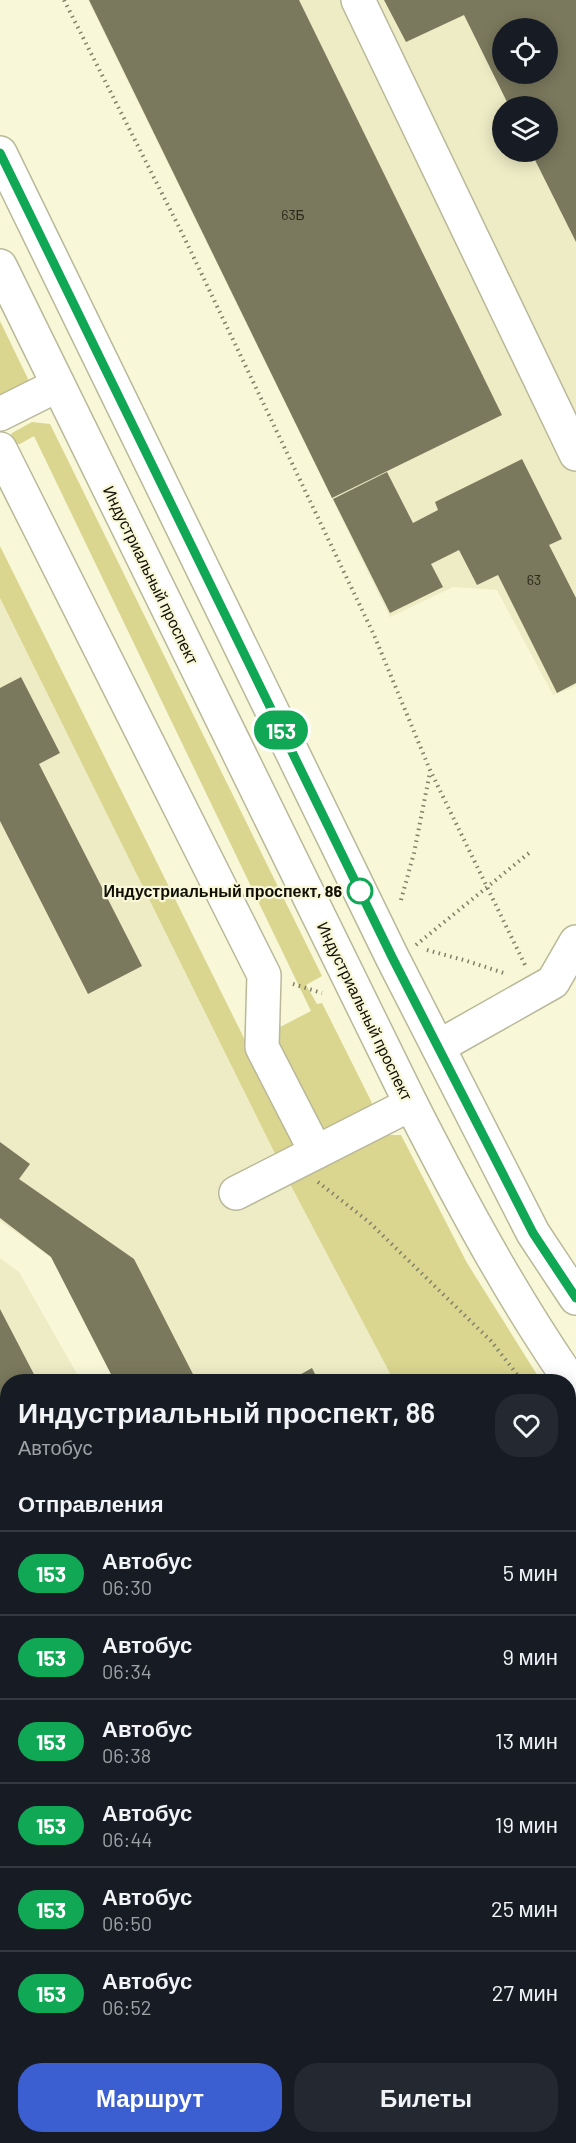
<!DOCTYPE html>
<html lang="ru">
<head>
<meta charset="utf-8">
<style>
	:root { --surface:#171b24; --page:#242831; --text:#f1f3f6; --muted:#9ea1a6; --line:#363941; --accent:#3b5fd0 }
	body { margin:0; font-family:Barlow,sans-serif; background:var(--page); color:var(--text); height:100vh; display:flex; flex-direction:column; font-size:22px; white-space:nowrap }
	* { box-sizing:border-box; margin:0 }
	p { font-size:20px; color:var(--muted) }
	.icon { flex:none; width:33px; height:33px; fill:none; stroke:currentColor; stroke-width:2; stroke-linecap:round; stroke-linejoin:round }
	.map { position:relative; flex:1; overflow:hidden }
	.sheet { position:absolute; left:0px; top:1374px; width:576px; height:770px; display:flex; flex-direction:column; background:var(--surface); border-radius:24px 24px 0 0; box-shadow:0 3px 15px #0003 }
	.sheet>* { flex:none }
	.badge { padding:0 12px; border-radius:20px; font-size:21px; line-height:39px }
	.buttons { position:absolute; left:492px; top:18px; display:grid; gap:12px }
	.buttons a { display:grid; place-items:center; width:66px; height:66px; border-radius:50%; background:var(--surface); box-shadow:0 3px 15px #0003; font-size:30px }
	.map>.badge { position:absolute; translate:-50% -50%; box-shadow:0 0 0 3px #fff }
	h2 { padding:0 18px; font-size:22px; line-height:54px }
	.round { display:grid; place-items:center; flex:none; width:63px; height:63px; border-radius:24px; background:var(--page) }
	.headline { display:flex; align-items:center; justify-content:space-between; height:102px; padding:0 18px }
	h1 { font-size:28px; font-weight:600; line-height:45px }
	.button { display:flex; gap:12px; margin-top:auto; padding:12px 18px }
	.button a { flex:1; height:69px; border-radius:24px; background:var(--accent); color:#fff; font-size:24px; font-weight:600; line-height:69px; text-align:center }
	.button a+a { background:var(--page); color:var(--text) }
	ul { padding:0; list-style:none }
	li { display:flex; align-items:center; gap:18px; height:84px; padding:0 18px; border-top:2px solid var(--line) }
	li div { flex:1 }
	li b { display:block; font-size:22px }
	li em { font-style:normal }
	li .badge { min-width:66px; font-weight:700; text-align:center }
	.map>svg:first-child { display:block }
</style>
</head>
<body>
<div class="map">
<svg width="576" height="2143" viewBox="0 0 576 2143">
	<rect width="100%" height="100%" fill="#f8f7d7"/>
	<!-- built -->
	<g fill="#eeecc5" fill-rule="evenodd">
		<path d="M88,0H576V686L553,695L497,590L453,587L390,617ZM502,28H548V74H502ZM502,106H548V152H502Z"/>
		<polygon points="0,598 282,1169 394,1381 115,1381 51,1257 0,1221"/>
		<polygon points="0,1258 19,1272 81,1381 8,1382 8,1578 0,1582"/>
		<polygon points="569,1636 576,1640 576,1942 569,1945"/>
		<polygon points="7,1681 8,2136 568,2136 576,2143 0,2143 0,1686"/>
	</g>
	<!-- green -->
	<g fill="#dad68f">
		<polygon points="0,321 30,383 0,406"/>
		<polygon points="32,422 50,424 322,976 306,985 317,1004 322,1003 372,1103 367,1110 322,1133 270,1036 280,1027 311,1011 34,436 20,444 14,444 9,438 12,433"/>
		<polygon points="0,546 297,1145 276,1156 0,598"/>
		<polygon points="381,1135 401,1135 467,1263 541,1381 394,1381 290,1184"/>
		<polygon points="568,1422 576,1433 576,1640 568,1636"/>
	</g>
	<!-- building -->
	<g fill="#7a795d" fill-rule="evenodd">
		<polygon points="89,0 299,0 502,415 332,498"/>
		<path d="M384,0H576V242L531,152H548V106H509L464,15L406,42ZM502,28H548V74H502Z"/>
		<polygon points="522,459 562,539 549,545 576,598 576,683 557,693 498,575 477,585 459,550 431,564 443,587 390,613 333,499 387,472 413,523 438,510 435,502"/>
		<polygon points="21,677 60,753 39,764 142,966 88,994 0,821 0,688"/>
		<polygon points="0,1142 30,1164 19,1179 134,1259 197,1382 115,1382 51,1257 0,1218"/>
		<polygon points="0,1309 38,1382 8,1382 8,1575 0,1579"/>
		<polygon points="312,1368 319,1382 287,1382"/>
		<polygon points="8,1624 8,1671 0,1675 0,1628"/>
		<polygon points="8,1699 8,1785 0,1789 0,1703"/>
		<polygon points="8,1886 8,1983 0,1987 0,1890"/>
		<polygon points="576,1973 576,2088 568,2074 568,1976"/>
		<polygon points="8,2065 8,2131 0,2135 0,2069"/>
		<polygon points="171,2136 256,2136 242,2143 174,2143"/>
	</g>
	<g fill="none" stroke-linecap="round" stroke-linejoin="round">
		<!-- minor casing -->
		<g stroke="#b9b899" stroke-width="36">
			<g id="minor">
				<polyline points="358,0 576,454"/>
				<polyline points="0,414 58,385"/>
				<polyline points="0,449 264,975 262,1047 316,1152"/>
				<polyline points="438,1047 553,982 576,942"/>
				<polyline points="236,1193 411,1104"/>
				<polyline points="0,1608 8,1604"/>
				<polyline points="568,2125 576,2140"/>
				<polyline points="123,2136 127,2143"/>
				<polyline points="39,2143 52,2136"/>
			</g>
		</g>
		<!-- major casing -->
		<g stroke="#b9b899" stroke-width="36">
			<g id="major">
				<polyline points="0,153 392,957 533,1233 576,1298"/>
				<path d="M0,266L411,1104C461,1202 513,1299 576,1389"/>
			</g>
		</g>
		<!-- path -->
		<g stroke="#81806b" stroke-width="4" stroke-dasharray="1.5 4.5" stroke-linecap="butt">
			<polyline points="64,0 183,235 374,635 430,770 526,967"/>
			<polyline points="401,900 414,853 430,772"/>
			<polyline points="416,945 529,853"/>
			<polyline points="427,950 467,961 507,974"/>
			<polyline points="293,984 322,993"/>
			<polyline points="318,1182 369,1222 491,1341 523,1382"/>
			<polyline points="568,1439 576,1449"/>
		</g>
		<!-- minor -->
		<use href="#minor" stroke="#fff" stroke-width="33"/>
		<!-- major -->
		<use href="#major" stroke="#fff" stroke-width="33"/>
	</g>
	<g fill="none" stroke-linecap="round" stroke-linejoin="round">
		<!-- line casing -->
		<g stroke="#fff" stroke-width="14">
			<polyline id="line" points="0,153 392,957 533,1233 576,1298"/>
		</g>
		<!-- line -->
		<use href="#line" stroke="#10a855" stroke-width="9"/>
	</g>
	<!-- markers -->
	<circle fill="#fff" stroke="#10a855" stroke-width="3" cx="360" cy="891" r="12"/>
	<g text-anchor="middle" stroke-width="4.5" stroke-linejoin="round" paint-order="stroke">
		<!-- number labels -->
		<g font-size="14" fill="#2a2a1b">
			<text x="293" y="220">63Б</text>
			<text x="534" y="585">63</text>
		</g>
		<!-- street labels -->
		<g font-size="16" fill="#100f05" stroke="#f8f7d7">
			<text transform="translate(151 575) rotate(64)" y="6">Индустриальный проспект</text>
			<text transform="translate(365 1011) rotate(64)" y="6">Индустриальный проспект</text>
		</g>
		<!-- stop labels -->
		<g font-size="16" font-weight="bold" fill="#100f05" stroke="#f8f7d7" text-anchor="end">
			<text x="342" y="897">Индустриальный проспект, 86</text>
		</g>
	</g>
</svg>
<div class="buttons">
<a><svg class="icon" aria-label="locate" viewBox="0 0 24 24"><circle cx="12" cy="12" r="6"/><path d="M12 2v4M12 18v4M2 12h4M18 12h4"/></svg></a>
<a><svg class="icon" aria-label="layers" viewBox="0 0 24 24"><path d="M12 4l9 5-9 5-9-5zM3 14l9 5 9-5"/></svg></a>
</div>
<b class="badge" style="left:281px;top:730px;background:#10a855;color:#fff">153</b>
<section class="sheet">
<div class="headline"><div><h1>Индустриальный проспект, 86</h1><p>Автобус</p></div><a class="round"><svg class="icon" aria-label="heart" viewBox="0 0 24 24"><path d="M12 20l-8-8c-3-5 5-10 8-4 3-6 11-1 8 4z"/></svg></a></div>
<h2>Отправления</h2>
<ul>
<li><span class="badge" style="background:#10a855;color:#fff">153</span><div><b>Автобус</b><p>06:30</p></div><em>5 мин</em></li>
<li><span class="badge" style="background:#10a855;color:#fff">153</span><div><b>Автобус</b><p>06:34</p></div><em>9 мин</em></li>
<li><span class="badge" style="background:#10a855;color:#fff">153</span><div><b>Автобус</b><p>06:38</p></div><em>13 мин</em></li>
<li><span class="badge" style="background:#10a855;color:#fff">153</span><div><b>Автобус</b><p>06:44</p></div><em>19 мин</em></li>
<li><span class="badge" style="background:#10a855;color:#fff">153</span><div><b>Автобус</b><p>06:50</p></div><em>25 мин</em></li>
<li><span class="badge" style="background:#10a855;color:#fff">153</span><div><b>Автобус</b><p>06:52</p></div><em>27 мин</em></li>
</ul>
<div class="button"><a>Маршрут</a><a>Билеты</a></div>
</section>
</div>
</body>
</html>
